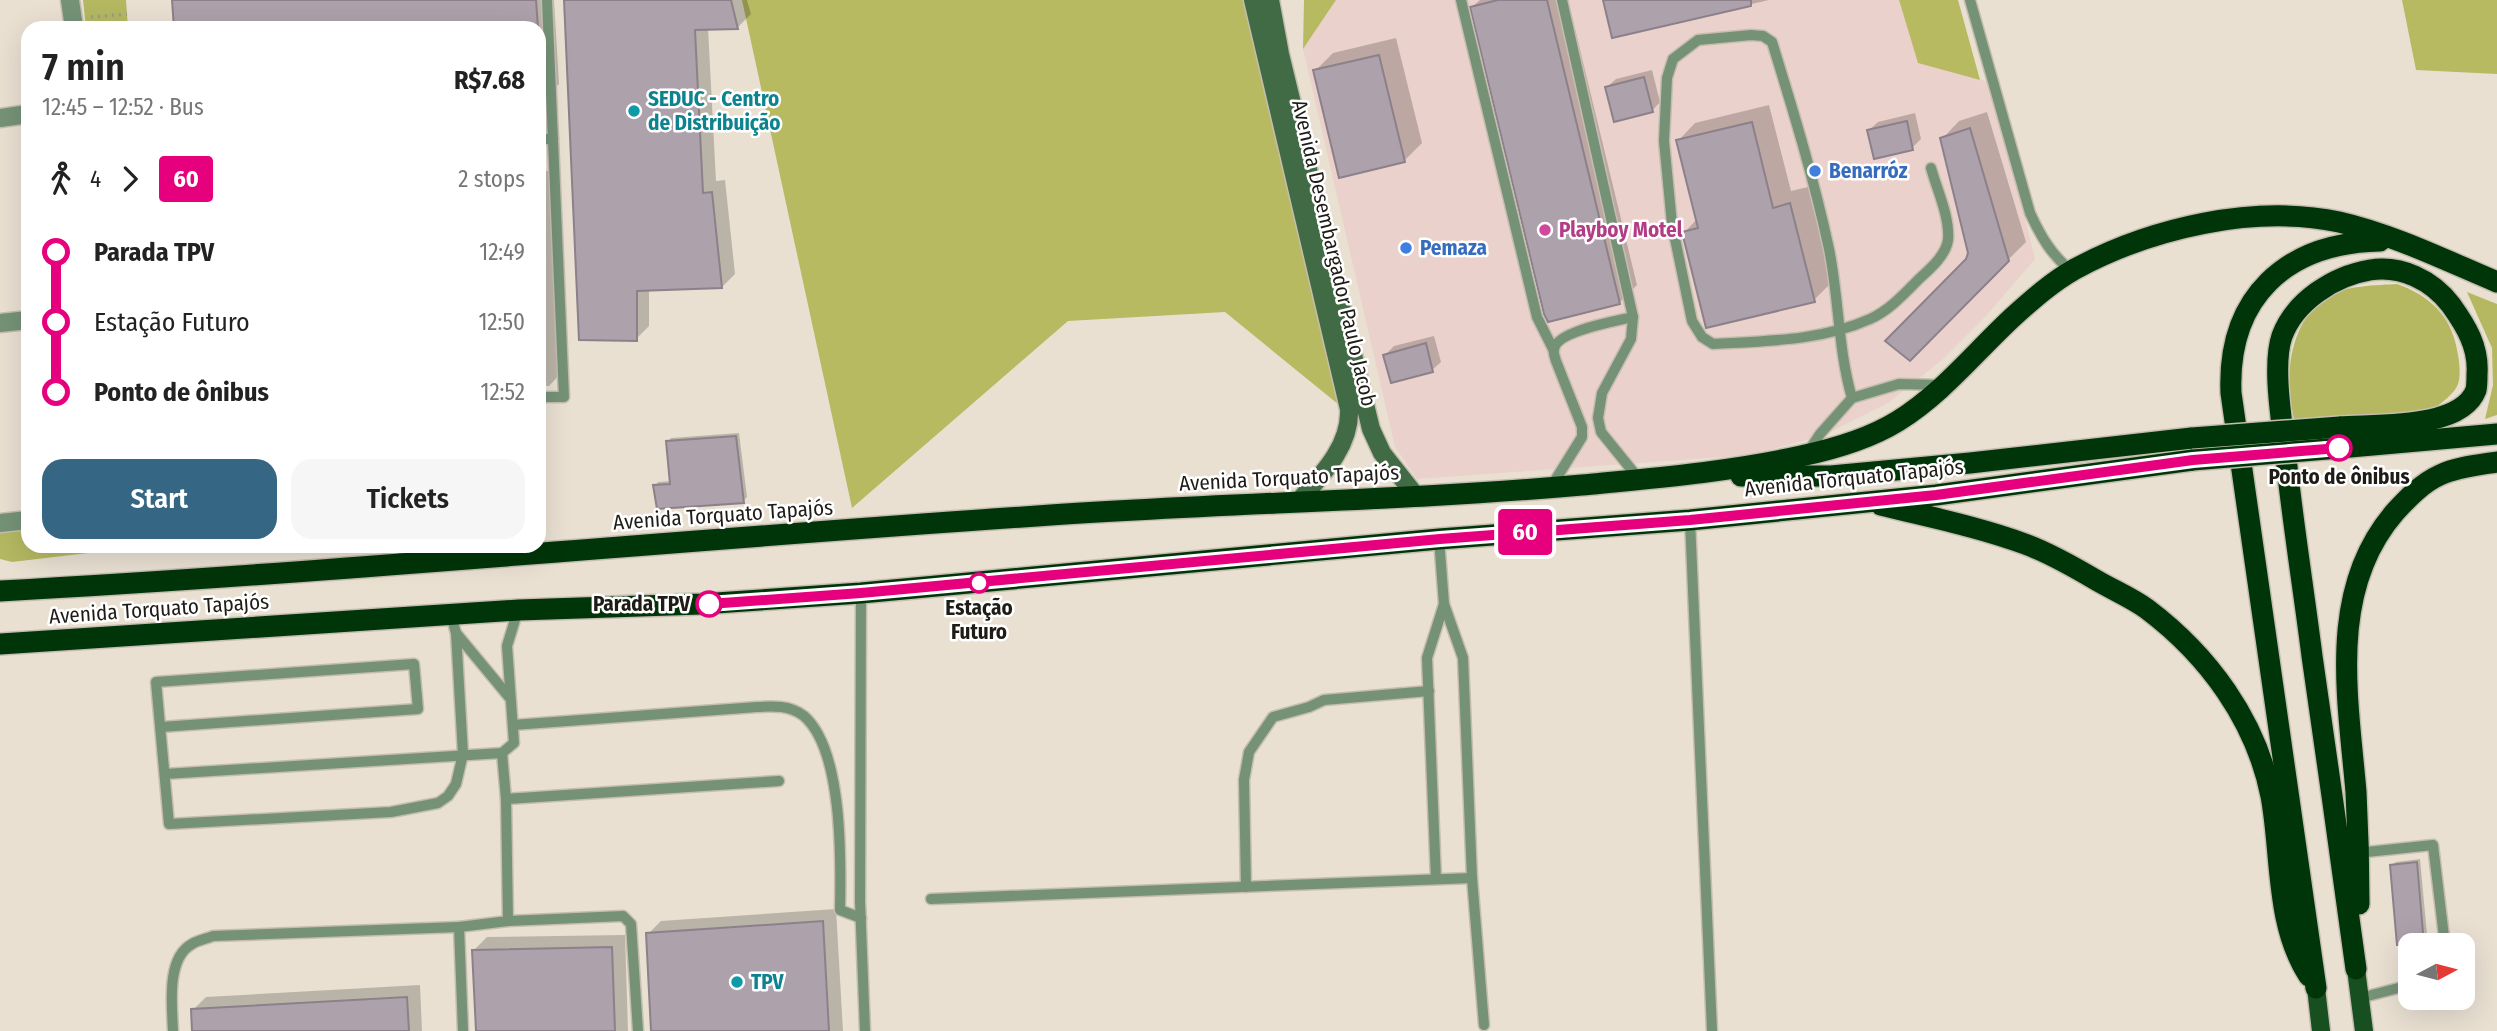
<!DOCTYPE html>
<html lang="en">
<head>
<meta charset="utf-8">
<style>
	:root { --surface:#fff; --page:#f6f6f6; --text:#222; --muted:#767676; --accent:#356785 }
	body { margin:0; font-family:"Fira Sans Condensed",sans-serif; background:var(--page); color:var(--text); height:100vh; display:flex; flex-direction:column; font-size:26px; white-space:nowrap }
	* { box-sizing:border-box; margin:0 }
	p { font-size:23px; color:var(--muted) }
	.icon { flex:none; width:38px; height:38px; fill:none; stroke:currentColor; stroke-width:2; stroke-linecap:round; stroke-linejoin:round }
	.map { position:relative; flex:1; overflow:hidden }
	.details { position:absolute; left:21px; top:21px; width:525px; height:532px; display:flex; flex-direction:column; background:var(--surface); border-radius:21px; box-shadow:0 7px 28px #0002 }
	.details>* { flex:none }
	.badge { padding:0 14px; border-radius:5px; font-size:24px; line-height:46px }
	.needle { width:46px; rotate:83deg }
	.buttons { position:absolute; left:2398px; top:933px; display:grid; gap:14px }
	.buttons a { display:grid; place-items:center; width:77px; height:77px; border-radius:14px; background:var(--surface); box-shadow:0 7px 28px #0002; font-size:35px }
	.map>.badge { position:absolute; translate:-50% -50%; box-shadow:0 0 0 4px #fff }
	.legs { display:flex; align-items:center; gap:10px; height:77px; padding:0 21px; font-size:23px }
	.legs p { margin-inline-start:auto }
	.overview { display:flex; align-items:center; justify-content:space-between; height:119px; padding:0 21px }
	h1 { font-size:38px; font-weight:600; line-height:52px }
	.cta { display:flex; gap:14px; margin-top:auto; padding:14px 21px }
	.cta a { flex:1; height:80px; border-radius:21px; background:var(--accent); color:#fff; font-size:28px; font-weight:600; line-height:80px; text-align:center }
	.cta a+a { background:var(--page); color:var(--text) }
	ul { padding:0 21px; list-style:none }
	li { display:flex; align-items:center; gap:24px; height:70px; font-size:26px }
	li i { display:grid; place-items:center; width:10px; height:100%; margin:0 9px; background:currentColor }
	li i::after { content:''; width:18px; height:18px; margin:-9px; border:5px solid; border-radius:50%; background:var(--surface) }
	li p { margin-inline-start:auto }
	li:first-child i { background:linear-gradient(#0000 50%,currentColor 0) }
	li:last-child i { background:linear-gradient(currentColor 50%,#0000 0) }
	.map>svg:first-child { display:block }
</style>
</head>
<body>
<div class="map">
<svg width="2497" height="1031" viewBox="0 0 2497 1031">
	<rect width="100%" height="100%" fill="#e9e0d2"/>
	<!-- commercial -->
	<polygon fill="#ebd1cb" points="1336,0 1899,0 1918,62 1992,83 2035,259 1986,316 1942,360 1888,403 1824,435 1751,455 1417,479 1395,447 1303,49"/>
	<!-- green -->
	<g fill="#b5b861">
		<polygon points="83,0 126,0 128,28 86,28"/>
		<path d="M2397,284C2425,294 2447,311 2455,341C2458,353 2462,372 2458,384C2455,393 2440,405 2432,409C2401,422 2329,418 2294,419C2284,377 2288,323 2328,296C2343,286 2379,285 2397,284Z"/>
		<polygon points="2467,292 2497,304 2497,415 2485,419 2493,385 2492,348"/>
		<polygon points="28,526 28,546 139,547 12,562 0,559 0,529"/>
	</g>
	<!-- forest -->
	<g fill="#b7ba61">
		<polygon points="742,0 1244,0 1349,413 1225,312 1068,321 852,508"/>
		<polygon points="1304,0 1336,0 1303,49"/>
		<polygon points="1899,0 1958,0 1980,80 1918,63"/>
		<polygon points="2402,0 2497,0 2497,74 2416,70"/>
	</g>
	<!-- shadow -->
	<g fill="#0003">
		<polygon points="174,0 554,0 559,84 539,101 539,28 176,28"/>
		<polygon points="566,0 747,0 751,14 738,27 708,28 716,181 725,180 735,274 722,287 649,289 649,326 636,339"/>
		<polygon points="1480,0 1568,0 1637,285 1619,303 1472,7"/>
		<polygon points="1605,0 1769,0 1613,36"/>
		<polygon points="1396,38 1422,143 1404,161 1315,71 1333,53"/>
		<polygon points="1652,70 1660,102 1652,111 1607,87 1616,79"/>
		<polygon points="1769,105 1791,191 1808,187 1832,282 1814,300 1684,233 1697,219 1678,141 1695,123"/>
		<polygon points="1987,112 2026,242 1909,358 1970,253 1942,139 1959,121"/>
		<polygon points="1915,113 1921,139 1912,148 1869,130 1878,122"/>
		<polygon points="539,171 559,171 562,372 549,386 539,386"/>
		<polygon points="1434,336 1441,362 1432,370 1385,355 1394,346"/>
		<polygon points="739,433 747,497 743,501 655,486 658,482 671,481 668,442 671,438"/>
		<polygon points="2420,859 2428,945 2410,945 2410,973 2402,973 2392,865 2396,862"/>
		<polygon points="836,909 843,1031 652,1031 648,934 661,921"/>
		<polygon points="625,935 628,1031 478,1031 474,950 487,937"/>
		<polygon points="420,985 422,1031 194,1031 193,1010 206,997"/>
	</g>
	<!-- building -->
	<g fill="#ada1ac" stroke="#8c808a" stroke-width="2">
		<polygon points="172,0 536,0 538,28 174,28"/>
		<polygon points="564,0 731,0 738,29 695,30 703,193 712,192 722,288 637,291 637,341 579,340"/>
		<polygon points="1498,0 1547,0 1620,304 1548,322 1544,314 1470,7"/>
		<polygon points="1603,0 1751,0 1751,6 1612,38"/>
		<polygon points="1379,55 1405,162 1339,178 1313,70"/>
		<polygon points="1644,77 1653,112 1614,122 1605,87"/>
		<polygon points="1907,121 1913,150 1874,159 1867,130"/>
		<polygon points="1752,122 1773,208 1790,203 1815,302 1706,328 1682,232 1698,228 1676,140"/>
		<polygon points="1970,128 2009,261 1910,361 1885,341 1966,259 1968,253 1940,138"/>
		<polygon points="1426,343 1433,372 1391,383 1383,355"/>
		<polygon points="736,436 744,503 657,509 653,485 670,484 666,441"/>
		<polygon points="2417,862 2424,945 2397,945 2390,865"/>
		<polygon points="823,921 829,1031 651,1031 646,933"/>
		<polygon points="612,947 615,1031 476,1031 472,950"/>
		<polygon points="407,997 409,1031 192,1031 191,1009"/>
	</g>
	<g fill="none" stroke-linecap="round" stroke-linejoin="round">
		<!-- lane casing -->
		<g stroke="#c5bdb0" stroke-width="13">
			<g id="lane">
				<polyline points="1461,0 1537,317 1553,349"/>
				<polyline points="1562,0 1633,317 1631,339 1602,393 1598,418 1601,432 1639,479"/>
				<path d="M1970,0L2030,213C2041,237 2051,254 2071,271"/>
				<polyline points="539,139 553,139"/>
				<polyline points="1852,398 1899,384 1941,385"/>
				<path d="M1809,451L1820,434L1852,398C1838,350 1839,298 1829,249C1814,179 1793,110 1772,42L1763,36L1751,35L1698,40L1673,59L1667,78L1664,141L1672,224L1692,321L1702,337L1713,344C1766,341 1821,341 1870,319C1890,310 1905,293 1920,278C1930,269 1946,255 1948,240C1950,217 1937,190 1931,168"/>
				<polyline points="539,463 539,397 564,397 547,0"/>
				<path d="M1551,487L1582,437V427L1556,361C1555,357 1553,353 1554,350C1555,331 1617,321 1633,317"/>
				<polyline points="1690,520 1712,1031"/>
				<polyline points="1439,539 1444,604 1463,658 1472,878 1484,1025"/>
				<polyline points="398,561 412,546"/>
				<polyline points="861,593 860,901 865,1031"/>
				<polyline points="456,633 509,697"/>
				<path d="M513,725L757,707C773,706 790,705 804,716C843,750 841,860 840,910L861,918"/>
				<polyline points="161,727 418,709 414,664 156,682 169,824 391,812 438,803 448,796 456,784 463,754 456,633 451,615"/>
				<polyline points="502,753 506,799 779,781"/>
				<polyline points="165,774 502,753 514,743 507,646 518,610"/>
				<polyline points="2357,853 2433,845 2445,945"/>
				<polyline points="1436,879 1427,658 1444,604"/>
				<polyline points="1246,887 1244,780 1249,752 1273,717 1309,707 1324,700 1429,691"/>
				<polyline points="931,899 1472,878"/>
				<polyline points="508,921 623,916 631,924 638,1031"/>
				<polyline points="2360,998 2410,985"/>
				<path d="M173,1031C172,1006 166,958 192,944C198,940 206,939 213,936L459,927"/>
				<polyline points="463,1031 459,927 508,921 506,799"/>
			</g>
		</g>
		<!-- street casing -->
		<g stroke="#c5bdb0" stroke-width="21">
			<g id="street">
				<polyline points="70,0 74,28"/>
				<polyline points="0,118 28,114"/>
				<polyline points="0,323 28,320"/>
				<polyline points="0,523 28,520"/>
			</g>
		</g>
		<!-- secondary casing -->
		<g stroke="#c5bdb0" stroke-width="21">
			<g id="secondary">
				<path d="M1253,0L1349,409C1351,446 1321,476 1298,502"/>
				<polyline points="1270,0 1280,54 1371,429 1382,453 1416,496"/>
			</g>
		</g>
		<!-- primary casing -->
		<g stroke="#c5bdb0" stroke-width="21">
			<g id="primary">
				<polyline points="2356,969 2364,1031"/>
				<polyline points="2316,988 2321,1031"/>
			</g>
		</g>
		<!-- highway casing -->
		<g stroke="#c5bdb0" stroke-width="24">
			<g id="highway">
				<path d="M2340,427C2375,424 2461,430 2476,390C2477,385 2477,379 2477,374C2479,347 2466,326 2451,305C2432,280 2401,265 2370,270C2334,276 2295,301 2282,336C2271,368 2284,433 2287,467C2294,530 2304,593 2312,656C2327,760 2342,865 2356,969"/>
				<polyline points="2339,448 2497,434"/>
				<polyline points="1741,476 1831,476 1970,463 2192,438"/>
				<path d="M1881,505C1929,517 1979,527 2025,544C2050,553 2074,567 2096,580C2113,590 2132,598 2147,609C2208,655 2256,720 2271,796C2282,855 2275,924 2309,976"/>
				<path d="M0,591C346,572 691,539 1037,516C1219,503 1401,501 1582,485C1655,478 1729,472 1801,456C1834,449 1869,439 1898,421C1942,394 1976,351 2014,316C2033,299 2052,282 2075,269C2151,228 2254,204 2339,222C2392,234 2447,261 2497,282"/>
				<polyline points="0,644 519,610 701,604 861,593 1439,539 1690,520 1936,495 2193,460"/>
				<path d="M2359,904C2359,867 2358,829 2356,792C2348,698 2327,590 2395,512C2408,498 2422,483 2440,475C2457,467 2478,465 2497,462"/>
				<path d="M2316,988L2231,393C2227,297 2286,243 2380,241"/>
			</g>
		</g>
		<!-- path -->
		<polyline stroke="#9f988e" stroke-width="3.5" stroke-dasharray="2 5" stroke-linecap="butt" points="91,17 127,14"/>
		<!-- lane -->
		<use href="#lane" stroke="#759277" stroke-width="10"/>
		<!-- street -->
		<use href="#street" stroke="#759277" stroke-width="18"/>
		<!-- secondary -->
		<use href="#secondary" stroke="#416b45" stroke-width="18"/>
		<!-- primary -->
		<use href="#primary" stroke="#174f20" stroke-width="18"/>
		<!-- highway -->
		<use href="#highway" stroke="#003509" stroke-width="21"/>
		<!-- highway-bridge casing -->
		<g stroke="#c5bdb0" stroke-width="24" stroke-linecap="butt">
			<g id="highway-bridge">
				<polyline points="2192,438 2340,427"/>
				<polyline points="2193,460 2339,448"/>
			</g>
		</g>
		<!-- highway-bridge -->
		<use href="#highway-bridge" stroke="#003509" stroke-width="21"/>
	</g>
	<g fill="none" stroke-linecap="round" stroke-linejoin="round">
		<!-- line-1 casing -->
		<g stroke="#fff" stroke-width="16">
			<polyline id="line-1" points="709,604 861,593 1440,539 1690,520 1936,495 2193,460 2339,448"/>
		</g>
		<!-- line-1 -->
		<use href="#line-1" stroke="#e6007e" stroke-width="10"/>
	</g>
	<!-- markers -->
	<g fill="#0f9aa8" stroke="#fff" stroke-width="2.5">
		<circle cx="634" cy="111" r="7"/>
		<circle cx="737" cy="982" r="7"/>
	</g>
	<g fill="#3f7fe0" stroke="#fff" stroke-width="2.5">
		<circle cx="1815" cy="171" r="7"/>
		<circle cx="1406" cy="248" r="7"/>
	</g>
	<circle fill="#d1479c" stroke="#fff" stroke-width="2.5" cx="1545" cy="230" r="7"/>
	<g fill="#fff" stroke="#e6007e" stroke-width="3.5">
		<circle cx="2339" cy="448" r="12"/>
		<circle cx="979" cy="583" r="9"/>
		<circle cx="709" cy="604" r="12"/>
	</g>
	<g text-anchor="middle" stroke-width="5" stroke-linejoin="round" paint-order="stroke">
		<!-- culture labels -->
		<g font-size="21" font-weight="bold" fill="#0d838f" stroke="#fff" text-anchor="start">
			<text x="648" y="106">SEDUC - Centro<tspan x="648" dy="24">de Distribuição</tspan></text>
			<text x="751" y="989">TPV</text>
		</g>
		<!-- shop labels -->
		<g font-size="21" font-weight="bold" fill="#366cbe" stroke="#fff" text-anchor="start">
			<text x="1829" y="178">Benarróz</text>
			<text x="1420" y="255">Pemaza</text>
		</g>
		<!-- hotel labels -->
		<g font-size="21" font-weight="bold" fill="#b23c85" stroke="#fff" text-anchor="start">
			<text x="1559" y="237">Playboy Motel</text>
		</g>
		<!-- street labels -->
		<g font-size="21" fill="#1f1c17" stroke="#fff">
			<text transform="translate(1334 253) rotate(77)" y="7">Avenida Desembargador Paulo Jacob</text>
			<text transform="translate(1289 478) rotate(-3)" y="7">Avenida Torquato Tapajós</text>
			<text transform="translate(1854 478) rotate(-6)" y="7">Avenida Torquato Tapajós</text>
			<text transform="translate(723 515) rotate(-4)" y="7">Avenida Torquato Tapajós</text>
			<text transform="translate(159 609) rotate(-4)" y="7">Avenida Torquato Tapajós</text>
		</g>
		<!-- stop labels -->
		<g font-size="21" font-weight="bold" fill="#1f1c17" stroke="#fff">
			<text x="2339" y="484">Ponto de ônibus</text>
			<text x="690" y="611" text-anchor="end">Parada TPV</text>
			<text x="979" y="615">Estação<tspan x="979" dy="24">Futuro</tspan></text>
		</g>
	</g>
</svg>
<div class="buttons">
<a><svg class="needle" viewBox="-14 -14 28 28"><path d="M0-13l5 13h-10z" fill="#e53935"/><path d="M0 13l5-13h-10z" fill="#767676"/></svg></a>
</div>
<b class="badge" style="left:1525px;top:532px;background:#e6007e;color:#fff">60</b>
<section class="details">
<div class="overview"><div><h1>7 min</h1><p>12:45 – 12:52 · Bus</p></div><b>R$7.68</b></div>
<div class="legs"><svg class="icon" aria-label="walk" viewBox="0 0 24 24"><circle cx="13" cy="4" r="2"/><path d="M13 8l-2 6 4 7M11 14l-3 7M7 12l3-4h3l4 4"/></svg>4<svg class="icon" aria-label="forward" viewBox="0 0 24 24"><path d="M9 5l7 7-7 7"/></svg><b class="badge" style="background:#e6007e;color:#fff">60</b><p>2 stops</p></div>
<ul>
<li><i style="color:#e6007e"></i><b>Parada TPV</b><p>12:49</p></li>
<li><i style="color:#e6007e"></i><span>Estação Futuro</span><p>12:50</p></li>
<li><i style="color:#e6007e"></i><b>Ponto de ônibus</b><p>12:52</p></li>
</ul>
<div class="cta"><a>Start</a><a>Tickets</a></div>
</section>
</div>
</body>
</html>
